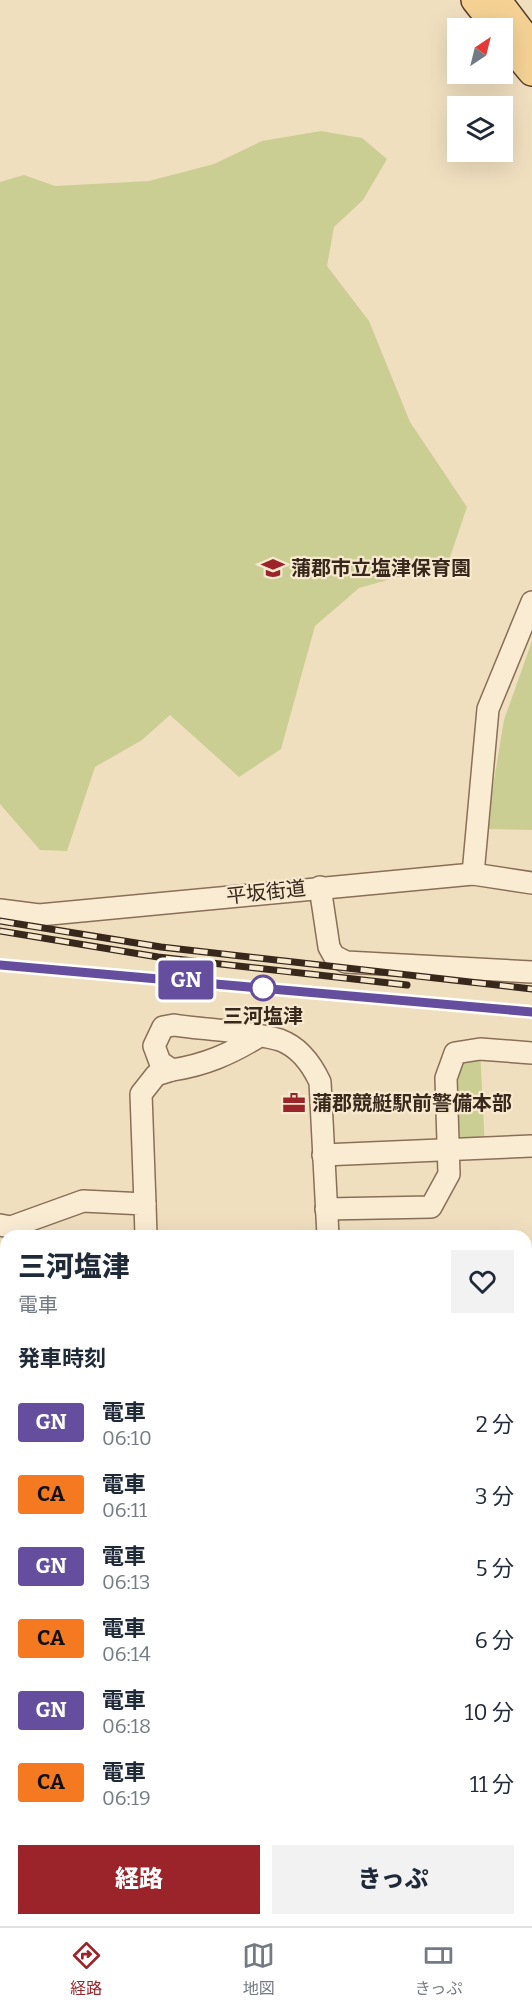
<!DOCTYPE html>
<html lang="ja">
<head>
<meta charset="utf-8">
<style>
	:root { --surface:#fff; --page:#f2f2f3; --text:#1f2937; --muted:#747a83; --line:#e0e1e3; --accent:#9b242a }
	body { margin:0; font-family:Bitter,"Noto Sans JP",serif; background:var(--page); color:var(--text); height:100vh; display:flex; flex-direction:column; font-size:22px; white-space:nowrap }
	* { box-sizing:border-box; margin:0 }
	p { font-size:20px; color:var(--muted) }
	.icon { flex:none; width:33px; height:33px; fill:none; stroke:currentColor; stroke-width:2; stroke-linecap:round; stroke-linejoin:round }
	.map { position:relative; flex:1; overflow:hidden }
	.details { position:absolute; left:0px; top:1230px; width:532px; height:696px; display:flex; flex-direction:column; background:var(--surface); border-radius:18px 18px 0 0; box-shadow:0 6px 24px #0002 }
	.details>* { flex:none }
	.badge { padding:0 12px; border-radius:4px; font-size:21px; line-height:39px }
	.needle { width:39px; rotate:35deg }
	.fabs { position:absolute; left:447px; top:18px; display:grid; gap:12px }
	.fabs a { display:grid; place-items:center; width:66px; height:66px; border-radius:0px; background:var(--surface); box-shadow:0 6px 24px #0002; font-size:30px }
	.map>.badge { position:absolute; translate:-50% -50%; box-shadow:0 0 0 3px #fff }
	h2 { padding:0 18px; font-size:22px; line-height:54px }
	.round { display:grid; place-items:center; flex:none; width:63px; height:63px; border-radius:0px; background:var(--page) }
	.overview { display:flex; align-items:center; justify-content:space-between; height:102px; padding:0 18px }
	h1 { font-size:28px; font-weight:800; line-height:45px }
	.primary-button { display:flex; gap:12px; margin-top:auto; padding:12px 18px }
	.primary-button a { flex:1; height:69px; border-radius:0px; background:var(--accent); color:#fff; font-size:24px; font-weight:800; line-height:69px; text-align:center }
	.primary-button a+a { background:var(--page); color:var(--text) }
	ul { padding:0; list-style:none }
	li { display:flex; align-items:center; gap:18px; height:72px; padding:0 18px }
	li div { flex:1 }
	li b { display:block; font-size:22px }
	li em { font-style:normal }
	li .badge { min-width:66px; font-weight:700; text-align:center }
	.tab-bar { display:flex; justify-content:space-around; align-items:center; height:84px; border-top:2px solid var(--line); background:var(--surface); font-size:16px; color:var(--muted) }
	.tab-bar a { display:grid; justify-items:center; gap:3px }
	.tab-bar .current { color:var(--accent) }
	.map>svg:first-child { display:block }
</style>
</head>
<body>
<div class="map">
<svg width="532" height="1926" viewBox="0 0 532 1926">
	<rect width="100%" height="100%" fill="#f0dfbf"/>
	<!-- green -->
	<g fill="#cace93">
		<polygon points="321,131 362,138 387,159 363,200 334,227 327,266 369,321 410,422 467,507 448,563 359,588 315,626 281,749 239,777 170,715 142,740 95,767 67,851 40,850 0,804 0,182 24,175 55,186 149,181 214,164 262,141"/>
		<polygon points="532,641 532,830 486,829 504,720"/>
		<polygon points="480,1049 485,1148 446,1150 455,1053"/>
	</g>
	<!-- water -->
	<polygon fill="#a2c1b7" stroke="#698f84" stroke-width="1.5" points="527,1810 532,1811 532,1926 12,1926 11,1920 526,1920"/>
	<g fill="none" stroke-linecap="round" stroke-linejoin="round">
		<!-- stream -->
		<polyline stroke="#698f84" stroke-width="4.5" points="526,1527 532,1513"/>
		<!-- minor casing -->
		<g stroke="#896f57" stroke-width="24">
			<g id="minor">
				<polyline points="473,874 488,709 532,602"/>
				<polyline points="320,887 329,947 334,956 346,962 532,972"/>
				<polyline points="0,910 39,915 473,874 532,883"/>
				<path d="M258,1037C230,1054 205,1065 172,1070L160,1062L154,1046L163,1027L174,1025C205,1030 251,1031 280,1040C299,1047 312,1065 320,1082L328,1236"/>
				<polyline points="323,1155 532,1146"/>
				<polyline points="145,1204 141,1094 156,1075 172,1070"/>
				<polyline points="326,1209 431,1207 449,1174 446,1078 455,1053 480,1049 532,1053"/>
				<polyline points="0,1225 11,1227 83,1201 145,1204 146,1236"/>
				<polyline points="526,1352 532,1352"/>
				<polyline points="0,1372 6,1371"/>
			</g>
		</g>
		<!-- major casing -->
		<g stroke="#563d2b" stroke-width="30">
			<g id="major">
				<polyline points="475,0 497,28"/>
				<polyline points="497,0 532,46"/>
				<polyline points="502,36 532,72"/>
			</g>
		</g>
		<!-- highway casing -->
		<g stroke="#563d2b" stroke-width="34">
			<g id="highway">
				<polyline points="526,1618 532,1618"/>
				<polyline points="526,1645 532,1645"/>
				<polyline points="0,1692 6,1689"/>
				<polyline points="0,1716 6,1713"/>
			</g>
		</g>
		<!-- minor -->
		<use href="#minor" stroke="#faecd3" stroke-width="21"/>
		<!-- major -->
		<use href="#major" stroke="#f5d294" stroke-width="27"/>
		<!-- highway -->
		<use href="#highway" stroke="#e4994b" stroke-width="32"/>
		<!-- rail casing -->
		<g stroke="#38281c" stroke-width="7">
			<g id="rail">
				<polyline points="0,921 161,947 532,989"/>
				<polyline points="0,931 158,957 407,985"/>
				<polyline points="0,965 532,1012"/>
			</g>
		</g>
		<!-- rail -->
		<use href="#rail" stroke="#f7e9cf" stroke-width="4.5" stroke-dasharray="14" stroke-linecap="butt"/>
	</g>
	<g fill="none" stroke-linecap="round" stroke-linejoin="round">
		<!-- line casing -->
		<g stroke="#fff" stroke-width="14">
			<polyline id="line" points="0,965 532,1012"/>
		</g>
		<!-- line -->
		<use href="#line" stroke="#654e9e" stroke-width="9"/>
	</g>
	<!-- icons -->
	<defs>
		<g id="school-bare" transform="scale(1.8)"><path d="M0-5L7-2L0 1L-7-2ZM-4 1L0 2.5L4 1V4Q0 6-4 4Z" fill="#9b242a" stroke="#f7e9cf" stroke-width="2.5" paint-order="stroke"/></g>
		<g id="office-bare" transform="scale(1.8)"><path d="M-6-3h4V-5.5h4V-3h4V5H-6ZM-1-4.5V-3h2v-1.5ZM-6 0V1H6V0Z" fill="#9b242a" stroke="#f7e9cf" stroke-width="2.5" paint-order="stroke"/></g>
	</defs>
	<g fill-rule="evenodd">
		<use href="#school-bare" x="273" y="568"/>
		<use href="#office-bare" x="294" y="1103"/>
	</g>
	<!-- markers -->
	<circle fill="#fff" stroke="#654e9e" stroke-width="3" cx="263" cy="988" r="12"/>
	<g text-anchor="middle" stroke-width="4.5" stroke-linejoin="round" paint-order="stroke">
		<!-- poi labels -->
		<g font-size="20" font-weight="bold" fill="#38281c" stroke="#f7e9cf" text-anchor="start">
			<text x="291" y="575">蒲郡市立塩津保育園</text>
			<text x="312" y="1110">蒲郡競艇駅前警備本部</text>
		</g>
		<!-- street labels -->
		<g font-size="20" fill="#38281c" stroke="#f7e9cf">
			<text transform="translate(266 892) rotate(-6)" y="7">平坂街道</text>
		</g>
		<!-- stop labels -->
		<g font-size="20" font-weight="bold" fill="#38281c" stroke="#f7e9cf">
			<text x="263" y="1023">三河塩津</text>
		</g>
	</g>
</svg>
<div class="fabs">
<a><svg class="needle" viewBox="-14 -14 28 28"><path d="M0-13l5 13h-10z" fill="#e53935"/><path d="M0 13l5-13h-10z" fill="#747a83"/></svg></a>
<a><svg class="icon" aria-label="layers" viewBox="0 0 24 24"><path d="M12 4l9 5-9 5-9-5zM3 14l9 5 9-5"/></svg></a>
</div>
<b class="badge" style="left:186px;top:980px;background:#654e9e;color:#fff">GN</b>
<section class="details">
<div class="overview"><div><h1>三河塩津</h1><p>電車</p></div><a class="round"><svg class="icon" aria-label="heart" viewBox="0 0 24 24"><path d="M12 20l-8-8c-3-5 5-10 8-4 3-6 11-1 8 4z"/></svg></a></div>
<h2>発車時刻</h2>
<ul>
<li><span class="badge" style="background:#654e9e;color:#fff">GN</span><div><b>電車</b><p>06:10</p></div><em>2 分</em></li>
<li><span class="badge" style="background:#f47921;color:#111">CA</span><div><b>電車</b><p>06:11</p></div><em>3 分</em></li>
<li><span class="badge" style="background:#654e9e;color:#fff">GN</span><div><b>電車</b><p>06:13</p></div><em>5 分</em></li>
<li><span class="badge" style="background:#f47921;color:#111">CA</span><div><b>電車</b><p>06:14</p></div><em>6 分</em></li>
<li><span class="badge" style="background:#654e9e;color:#fff">GN</span><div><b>電車</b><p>06:18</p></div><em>10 分</em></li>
<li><span class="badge" style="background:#f47921;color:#111">CA</span><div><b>電車</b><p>06:19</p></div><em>11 分</em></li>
</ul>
<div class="primary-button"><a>経路</a><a>きっぷ</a></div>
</section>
</div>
<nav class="tab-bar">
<a class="current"><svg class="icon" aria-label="directions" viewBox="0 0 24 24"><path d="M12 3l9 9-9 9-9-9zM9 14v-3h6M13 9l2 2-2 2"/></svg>経路</a>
<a><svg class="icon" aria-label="map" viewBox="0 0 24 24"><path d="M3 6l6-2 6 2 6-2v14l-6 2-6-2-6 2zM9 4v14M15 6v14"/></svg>地図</a>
<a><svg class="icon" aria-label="tickets" viewBox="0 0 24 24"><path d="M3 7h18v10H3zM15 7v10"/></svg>きっぷ</a>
</nav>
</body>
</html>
